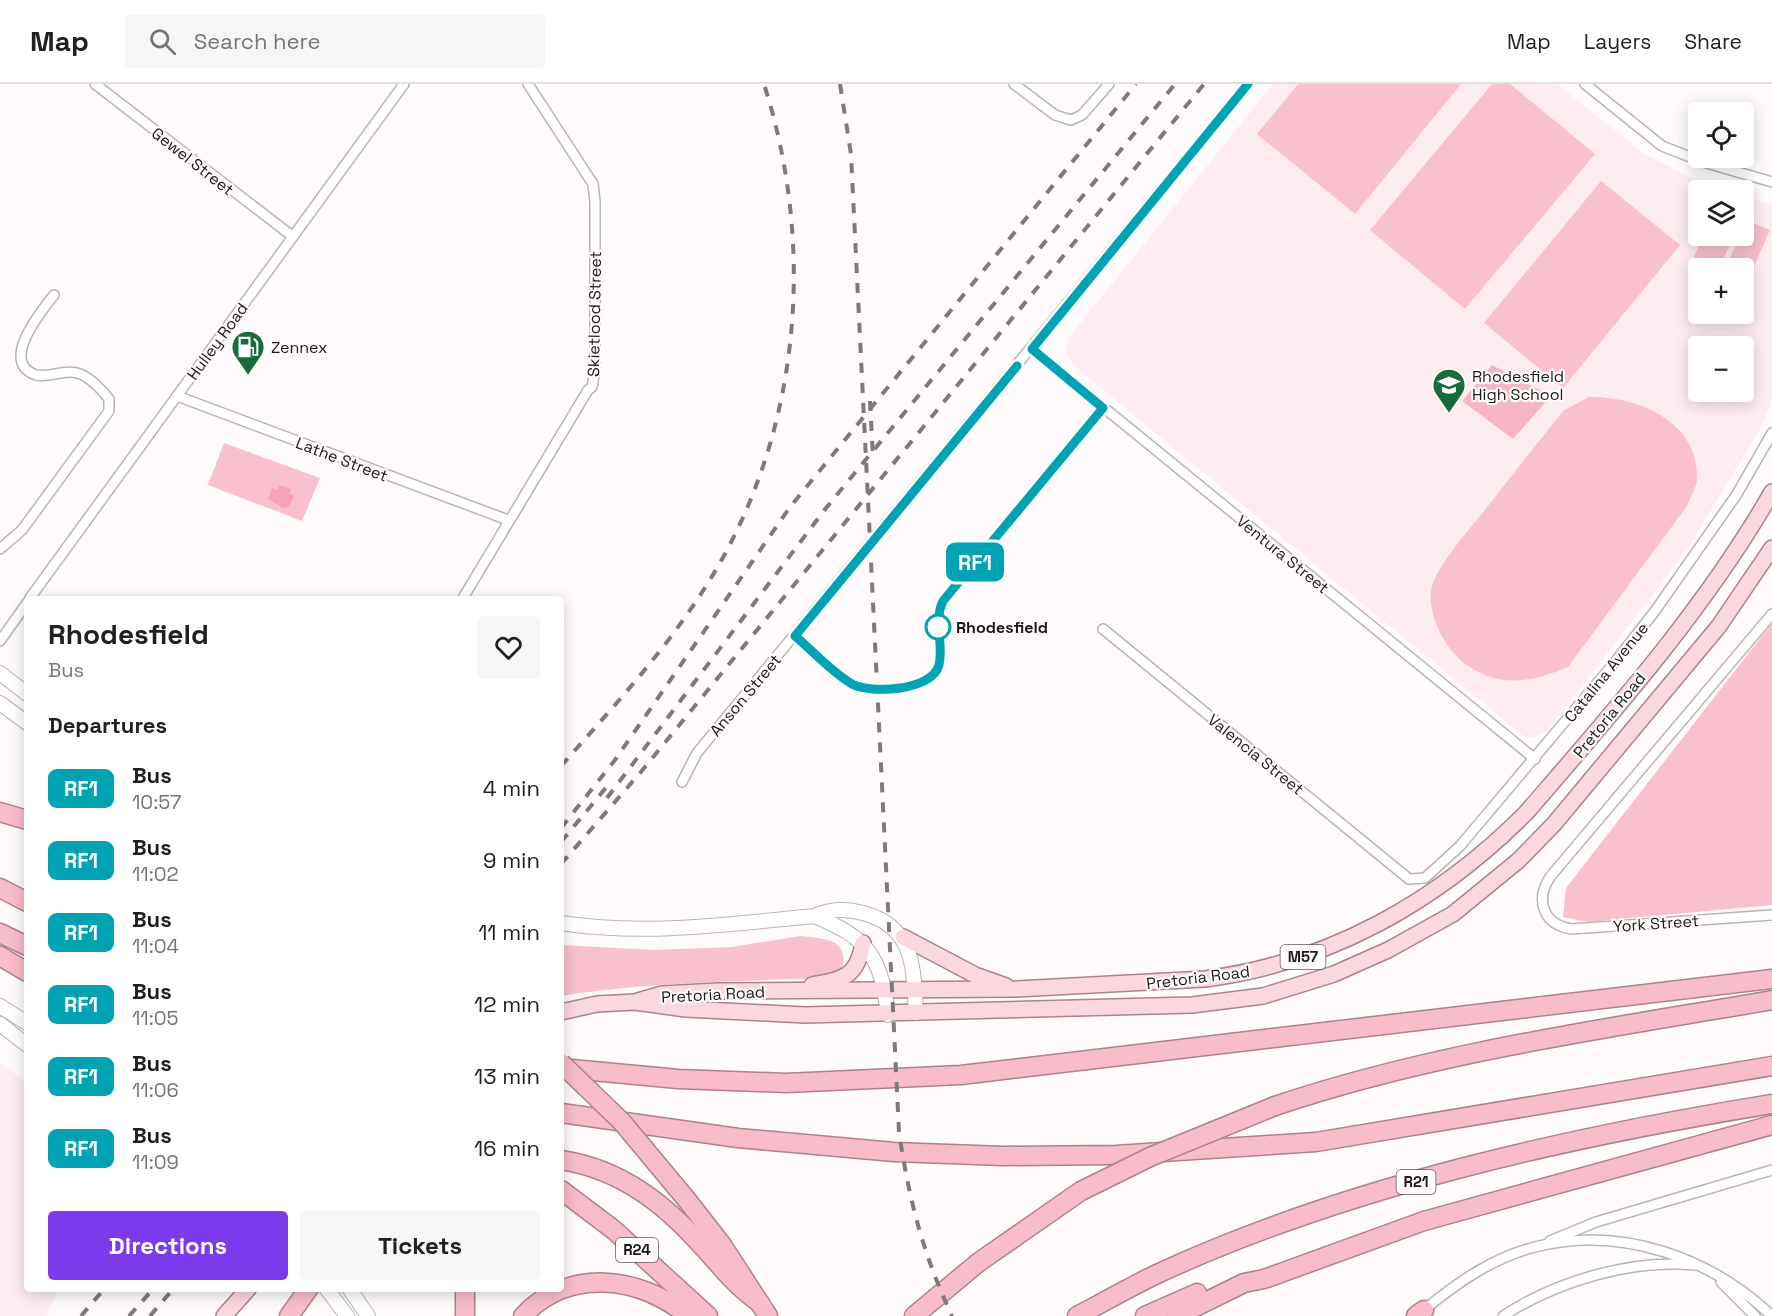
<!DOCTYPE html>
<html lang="en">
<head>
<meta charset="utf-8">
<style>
	:root { --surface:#fff; --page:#f6f6f6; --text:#202124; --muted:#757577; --line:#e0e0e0; --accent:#7c3aed }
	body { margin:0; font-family:"Space Grotesk",sans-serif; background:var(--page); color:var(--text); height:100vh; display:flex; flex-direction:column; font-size:22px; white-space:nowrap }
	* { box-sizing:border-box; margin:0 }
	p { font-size:20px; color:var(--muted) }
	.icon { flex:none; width:33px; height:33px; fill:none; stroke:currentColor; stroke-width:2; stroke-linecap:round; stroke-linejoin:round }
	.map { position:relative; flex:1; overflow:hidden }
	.side { position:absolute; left:24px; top:512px; width:540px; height:696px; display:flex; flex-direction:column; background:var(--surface); border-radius:6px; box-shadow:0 3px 15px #0003 }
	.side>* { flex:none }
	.badge { padding:0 12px; border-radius:9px; font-size:21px; line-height:39px }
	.fabs { position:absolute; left:1688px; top:18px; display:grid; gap:12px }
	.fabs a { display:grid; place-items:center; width:66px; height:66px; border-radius:6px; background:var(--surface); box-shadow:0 3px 15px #0003; font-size:30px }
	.map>.badge { position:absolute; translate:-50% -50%; box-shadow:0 0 0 3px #fff }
	h2 { padding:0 24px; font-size:22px; line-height:54px }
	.round { display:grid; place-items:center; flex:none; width:63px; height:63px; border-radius:6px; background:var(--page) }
	.headline { display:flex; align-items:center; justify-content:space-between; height:102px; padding:0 24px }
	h1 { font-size:28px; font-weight:700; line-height:45px }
	.action { display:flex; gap:12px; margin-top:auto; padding:12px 24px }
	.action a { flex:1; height:69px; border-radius:6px; background:var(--accent); color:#fff; font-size:24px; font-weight:700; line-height:69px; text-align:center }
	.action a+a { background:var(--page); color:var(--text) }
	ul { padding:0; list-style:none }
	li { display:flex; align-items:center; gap:18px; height:72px; padding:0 24px }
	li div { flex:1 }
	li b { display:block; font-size:22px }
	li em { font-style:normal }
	li .badge { min-width:66px; font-weight:700; text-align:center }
	header { display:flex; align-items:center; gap:36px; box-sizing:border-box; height:84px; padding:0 30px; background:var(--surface); border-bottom:2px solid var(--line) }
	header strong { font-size:28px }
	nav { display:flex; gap:33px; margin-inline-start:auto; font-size:21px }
	.search { width:420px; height:54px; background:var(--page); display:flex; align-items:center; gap:15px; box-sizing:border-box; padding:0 21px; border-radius:6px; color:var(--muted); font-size:22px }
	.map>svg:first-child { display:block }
</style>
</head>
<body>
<header>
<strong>Map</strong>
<div class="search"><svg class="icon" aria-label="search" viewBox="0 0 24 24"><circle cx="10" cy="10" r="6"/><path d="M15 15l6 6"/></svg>Search here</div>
<nav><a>Map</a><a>Layers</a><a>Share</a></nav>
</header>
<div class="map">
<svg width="1772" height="1232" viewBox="0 0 1772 1232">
	<rect width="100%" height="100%" fill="#fffafb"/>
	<!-- built -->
	<g fill="#fdedf0" fill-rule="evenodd">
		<path d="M1273,0H1557L1644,70L1703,100L1725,106H1698V152H1743V112L1772,121V316L1761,343L1687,466L1547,647L1533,654L1523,652L1079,286L1066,270L1070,252ZM1698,184H1743V230H1698ZM1698,262H1743V308H1698Z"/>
		<polygon points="0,978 27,999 27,1204 59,1205 45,1232 0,1232"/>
	</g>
	<!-- green -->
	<g fill="#f9c0cd">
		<polygon points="1298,0 1461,0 1355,130 1257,50"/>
		<polygon points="1492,0 1510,0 1595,70 1465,225 1370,146"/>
		<polygon points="1601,97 1680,161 1563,304 1484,239"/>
		<polygon points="1746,136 1770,146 1744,205 1743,184 1725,184 1740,152 1743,152"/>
		<polygon points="1703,152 1734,152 1719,184 1698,185 1690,182"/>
		<path d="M1589,313C1638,312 1700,338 1697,396C1696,404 1690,414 1687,422L1568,583C1532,598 1498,605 1464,579C1445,564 1428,532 1431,507C1435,483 1469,446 1484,427C1510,394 1537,360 1563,327Z"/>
		<polygon points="224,359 320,394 302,437 208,401"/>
		<polygon points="1772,539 1772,821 1588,838 1563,833 1566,804"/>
		<path d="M800,852C825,855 851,854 841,887L825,894C737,897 648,898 561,912V861L654,866L732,863Z"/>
	</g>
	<!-- forest -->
	<polygon fill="#f7b5c4" points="1492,281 1551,312 1513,355 1462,317"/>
	<!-- water -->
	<polygon fill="#f7a2b7" points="279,401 291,405 289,410 294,412 289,423 283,424 268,415 272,404 277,406"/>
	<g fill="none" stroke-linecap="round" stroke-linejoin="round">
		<!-- minor casing -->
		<g stroke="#bbb4b6" stroke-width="12">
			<g id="minor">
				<polyline points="95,0 292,152"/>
				<polyline points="1014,0 1055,31 1071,36 1082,31 1109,0"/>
				<polyline points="1585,0 1662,62 1703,78 1772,98"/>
				<polyline points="1032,265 1535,675"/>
				<polyline points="177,312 508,436"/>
				<path d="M0,465L22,446L109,327V315C101,305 89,292 77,289C63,285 50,294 36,291C0,279 38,231 54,211"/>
				<polyline points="30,514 404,0"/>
				<polyline points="463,514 588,306 592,303 595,286 595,118 593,100 528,0"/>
				<path d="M1772,530L1550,793C1535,816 1543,841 1572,845L1772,831"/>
				<polyline points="1103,545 1409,795 1425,794 1460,762 1615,578 1655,527 1737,410 1772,349"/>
				<polyline points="0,557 27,519"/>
				<polyline points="682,698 697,669 1248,0"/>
				<polyline points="1550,1157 1596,1138 1772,1086"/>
				<polyline points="1721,1198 1755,1232"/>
				<path d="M1424,1226C1458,1198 1495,1172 1539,1162C1623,1142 1711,1174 1772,1232"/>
				<path d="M1503,1232C1557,1197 1631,1175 1695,1181"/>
			</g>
		</g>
		<!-- secondary casing -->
		<g stroke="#bbb4b6" stroke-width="16">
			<g id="secondary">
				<polyline points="0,589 27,610"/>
				<polyline points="0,619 27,639"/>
				<path d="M814,832C869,854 881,873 888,931"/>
				<path d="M561,839C646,852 729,840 814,832C831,825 845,824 863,829C916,843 913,885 916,929"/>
				<polyline points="0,922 27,939"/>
				<polyline points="0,940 27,961"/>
				<polyline points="326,1204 347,1232"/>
				<polyline points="349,1204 368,1232"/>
			</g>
		</g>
		<!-- primary casing -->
		<g stroke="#ab838c" stroke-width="18">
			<g id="primary">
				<polyline points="903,853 975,891 1006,902"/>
				<path d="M812,901C843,895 857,894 863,859"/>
				<path d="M638,917L662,910L718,907L1016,905L1205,895C1330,879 1438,817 1526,729C1614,627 1705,525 1772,408"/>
				<polyline points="561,928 597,920 635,918 686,925 805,931 1192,921 1263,912 1334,890 1388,866 1453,830 1519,776 1554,740 1719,542 1772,464"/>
				<polyline points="224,1232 249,1204"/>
			</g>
		</g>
		<!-- motorway casing -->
		<g stroke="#ab838c" stroke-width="21">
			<g id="motorway">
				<polyline points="0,728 27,736"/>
				<polyline points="0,804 27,818"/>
				<polyline points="0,849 27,862"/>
				<polyline points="0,872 27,888"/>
				<polyline points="561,984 678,995 786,999 961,991 1772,895"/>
				<path d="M1275,1022C1435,968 1605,945 1772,916"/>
				<polyline points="561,1029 738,1054 894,1068 1003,1072 1116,1071 1316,1058 1772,982"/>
				<path d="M561,1076C621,1085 665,1120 704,1164C722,1184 737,1203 760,1219"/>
				<polyline points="561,1106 614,1146 708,1232"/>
				<polyline points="687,1116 722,1161 768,1232"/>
				<polyline points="465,1204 465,1232"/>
				<polyline points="289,1232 309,1204"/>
				<path d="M523,1232C568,1183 641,1192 688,1232"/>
				<polyline points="914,1232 979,1178 1081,1107"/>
				<path d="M1077,1232C1104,1218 1130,1203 1157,1190C1345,1103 1568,1053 1772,1020"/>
				<polyline points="1145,1232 1197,1209"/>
				<polyline points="1177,1232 1244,1199 1264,1195 1424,1137 1772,1041"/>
				<polyline points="1416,1232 1424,1226"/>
			</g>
		</g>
		<!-- minor -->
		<use href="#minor" stroke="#fff" stroke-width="9"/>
		<!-- secondary -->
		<use href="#secondary" stroke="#fff" stroke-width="14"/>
		<!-- primary -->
		<use href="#primary" stroke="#fbd7df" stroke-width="15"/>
		<!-- motorway -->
		<use href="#motorway" stroke="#f8bcca" stroke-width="18"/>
		<!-- rail -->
		<g stroke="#7e7a7b" stroke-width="4" stroke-dasharray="10 10" stroke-linecap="butt">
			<path d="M840,0L851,70L899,1048C909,1116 923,1170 952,1232"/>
			<polyline points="870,317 873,374"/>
			<path d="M561,682C614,622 669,563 711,494C801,347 816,163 764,0"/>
			<polyline points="607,714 826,424 1175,0"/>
			<polyline points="561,744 615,676 790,423 1136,0"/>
			<polyline points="561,758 609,700"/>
			<polyline points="561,780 640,689 1204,0"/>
			<polyline points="81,1232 105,1204"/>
			<polyline points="129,1232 154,1204"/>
			<polyline points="150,1232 174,1204"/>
		</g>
		<!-- motorway-bridge casing -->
		<g stroke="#ab838c" stroke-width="21" stroke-linecap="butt">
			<g id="motorway-bridge">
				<polyline points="561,979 622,1038 687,1116"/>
				<polyline points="1081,1107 1150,1073 1275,1022"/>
			</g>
		</g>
		<!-- motorway-bridge -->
		<use href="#motorway-bridge" stroke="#f8bcca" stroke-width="18"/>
	</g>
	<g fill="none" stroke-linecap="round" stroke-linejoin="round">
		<!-- line casing -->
		<g stroke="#fff" stroke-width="14">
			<path id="line" d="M1017,282L795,552C813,567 831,588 852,600C871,610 932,607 939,581C944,559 933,538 943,517L1103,324L1032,265L1248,0"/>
		</g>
		<!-- line -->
		<use href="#line" stroke="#00a3b4" stroke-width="9"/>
	</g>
	<!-- icons -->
	<defs>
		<g id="fuel-pin" transform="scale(1.725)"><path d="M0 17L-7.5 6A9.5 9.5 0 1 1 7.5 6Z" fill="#176b3d" stroke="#fffafb"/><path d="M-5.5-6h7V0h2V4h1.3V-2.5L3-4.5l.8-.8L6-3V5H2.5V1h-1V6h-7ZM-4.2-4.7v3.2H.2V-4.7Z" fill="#fff"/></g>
		<g id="school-pin" transform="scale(1.725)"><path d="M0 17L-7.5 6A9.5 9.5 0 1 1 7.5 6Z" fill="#176b3d" stroke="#fffafb"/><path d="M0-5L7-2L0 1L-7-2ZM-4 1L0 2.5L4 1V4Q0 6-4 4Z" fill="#fff"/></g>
	</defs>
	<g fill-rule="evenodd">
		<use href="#fuel-pin" x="248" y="263"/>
		<use href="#school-pin" x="1449" y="301"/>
	</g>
	<!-- markers -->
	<circle fill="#fff" stroke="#00a3b4" stroke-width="3" cx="938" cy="543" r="12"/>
	<g text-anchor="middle" stroke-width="4.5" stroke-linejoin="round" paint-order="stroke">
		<!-- shield labels -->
		<g fill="#fffafb" stroke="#605c5d" stroke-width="1.5">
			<rect x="1280.5" y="861" width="45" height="24" rx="4.5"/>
			<rect x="1396.5" y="1086" width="39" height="24" rx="4.5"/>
			<rect x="616" y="1154" width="42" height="24" rx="4.5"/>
		</g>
		<g font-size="15" font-weight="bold" fill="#1c1919">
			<text x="1303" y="878">M57</text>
			<text x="1416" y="1103">R21</text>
			<text x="637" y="1171">R24</text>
		</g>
		<!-- street labels -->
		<g font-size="16" fill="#1c1919" stroke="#fffafb">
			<text transform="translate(193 77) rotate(38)" y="6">Gewel Street</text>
			<text transform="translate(594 230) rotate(-89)" y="6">Skietlood Street</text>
			<text transform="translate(217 257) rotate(-54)" y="6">Hulley Road</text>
			<text transform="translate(342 375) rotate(21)" y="6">Lathe Street</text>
			<text transform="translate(1283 470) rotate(39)" y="6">Ventura Street</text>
			<text transform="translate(1606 588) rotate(-51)" y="6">Catalina Avenue</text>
			<text transform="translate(745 611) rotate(-50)" y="6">Anson Street</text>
			<text transform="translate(1609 631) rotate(-51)" y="6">Pretoria Road</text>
			<text transform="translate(1256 670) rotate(39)" y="6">Valencia Street</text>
			<text transform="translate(1656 839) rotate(-4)" y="6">York Street</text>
			<text transform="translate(1198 893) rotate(-7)" y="6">Pretoria Road</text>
			<text transform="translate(713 910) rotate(-3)" y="6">Pretoria Road</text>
		</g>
		<!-- poi labels -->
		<g font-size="16" fill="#1c1919" stroke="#fffafb" text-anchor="start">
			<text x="271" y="269">Zennex</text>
			<text x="1472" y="298">Rhodesfield<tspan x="1472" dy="18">High School</tspan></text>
		</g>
		<!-- stop labels -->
		<g font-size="16" font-weight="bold" fill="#1c1919" stroke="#fffafb" text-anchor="start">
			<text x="956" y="549">Rhodesfield</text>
		</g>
	</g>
</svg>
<div class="fabs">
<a><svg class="icon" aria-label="locate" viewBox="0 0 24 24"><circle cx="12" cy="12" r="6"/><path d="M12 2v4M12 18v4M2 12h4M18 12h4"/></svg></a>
<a><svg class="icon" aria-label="layers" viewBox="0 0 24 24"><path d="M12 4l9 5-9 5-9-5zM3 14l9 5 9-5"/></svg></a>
<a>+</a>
<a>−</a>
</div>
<b class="badge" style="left:975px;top:478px;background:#00a3b4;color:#fff">RF1</b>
<section class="side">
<div class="headline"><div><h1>Rhodesfield</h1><p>Bus</p></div><a class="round"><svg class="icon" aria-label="heart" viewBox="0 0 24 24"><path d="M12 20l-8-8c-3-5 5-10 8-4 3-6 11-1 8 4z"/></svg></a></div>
<h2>Departures</h2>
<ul>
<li><span class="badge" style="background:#00a3b4;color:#fff">RF1</span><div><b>Bus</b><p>10:57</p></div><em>4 min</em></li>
<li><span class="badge" style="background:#00a3b4;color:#fff">RF1</span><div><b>Bus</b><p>11:02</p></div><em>9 min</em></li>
<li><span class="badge" style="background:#00a3b4;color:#fff">RF1</span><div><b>Bus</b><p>11:04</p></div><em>11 min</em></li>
<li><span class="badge" style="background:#00a3b4;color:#fff">RF1</span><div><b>Bus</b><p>11:05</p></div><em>12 min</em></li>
<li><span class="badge" style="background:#00a3b4;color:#fff">RF1</span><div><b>Bus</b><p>11:06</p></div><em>13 min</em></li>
<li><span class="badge" style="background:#00a3b4;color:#fff">RF1</span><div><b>Bus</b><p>11:09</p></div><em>16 min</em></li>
</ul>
<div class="action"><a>Directions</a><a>Tickets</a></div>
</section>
</div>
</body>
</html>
